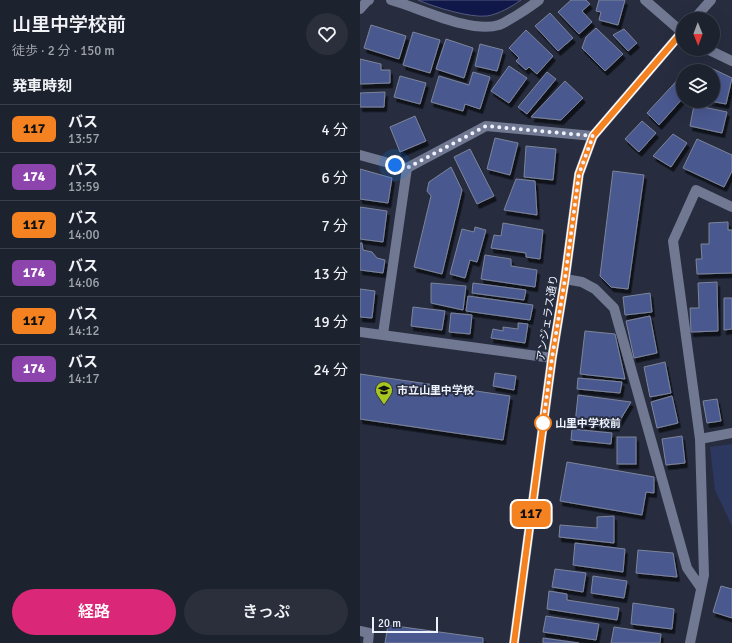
<!DOCTYPE html>
<html lang="ja">
<head>
<meta charset="utf-8">
<style>
	:root { --surface:#1d222f; --page:#2a2f3b; --text:#f1f3f6; --muted:#a0a4aa; --line:#3b3f4b; --accent:#db2777 }
	body { margin:0; font-family:Signika,"Noto Sans JP",sans-serif; background:var(--page); color:var(--text); height:100vh; display:flex; flex-direction:column; font-size:15px; white-space:nowrap }
	* { box-sizing:border-box; margin:0 }
	p { font-size:13px; color:var(--muted) }
	.icon { flex:none; width:22px; height:22px; fill:none; stroke:currentColor; stroke-width:2; stroke-linecap:round; stroke-linejoin:round }
	.map { position:relative; flex:1; overflow:hidden }
	.sheet { display:flex; flex-direction:column; background:var(--surface); width:360px }
	.sheet>* { flex:none }
	.badge { padding:0 8px; border-radius:6px; font-size:14px; line-height:26px }
	.needle { width:26px; rotate:179deg }
	.controls { position:absolute; left:316px; top:12px; display:grid; gap:8px }
	.controls a { display:grid; place-items:center; width:44px; height:44px; border-radius:50%; background:var(--surface); box-shadow:0 4px 16px #0002,0 0 0 1px var(--line); font-size:20px }
	.scale { position:absolute; left:12px; bottom:10px; width:66px; box-sizing:border-box; padding-left:4px; border:2px solid #eef2fe; border-top:0; font-size:11px; line-height:14px; white-space:nowrap; color:#eef2fe; -webkit-text-stroke:3px #272d3f; paint-order:stroke }
	.you { position:absolute; width:20px; height:20px; margin:-10px; border:3px solid #fff; border-radius:50%; background:#1a73e8; box-shadow:0 0 0 6px #1a73e833 }
	.map>.badge { position:absolute; translate:-50% -50%; box-shadow:0 0 0 2px #fff }
	h2 { padding:0 12px; font-size:15px; line-height:36px }
	.round { display:grid; place-items:center; flex:none; width:42px; height:42px; border-radius:21px; background:var(--page) }
	.head { display:flex; align-items:center; justify-content:space-between; height:68px; padding:0 12px }
	h1 { font-size:19px; font-weight:600; line-height:30px }
	.action { display:flex; gap:8px; margin-top:auto; padding:8px 12px }
	.action a { flex:1; height:46px; border-radius:24px; background:var(--accent); color:#fff; font-size:16px; font-weight:600; line-height:46px; text-align:center }
	.action a+a { background:var(--page); color:var(--text) }
	ul { padding:0; list-style:none }
	li { display:flex; align-items:center; gap:12px; height:48px; padding:0 12px; border-top:1px solid var(--line) }
	li div { flex:1 }
	li b { display:block; font-size:15px }
	li em { font-style:normal }
	li .badge { min-width:44px; font-weight:700; text-align:center }
	main { display:flex; flex:1; min-height:0 }
	.map>svg:first-child { display:block }
</style>
</head>
<body>
<main>
<section class="sheet">
<div class="head"><div><h1>山里中学校前</h1><p>徒歩 · 2 分 · 150 m</p></div><a class="round"><svg class="icon" aria-label="heart" viewBox="0 0 24 24"><path d="M12 20l-8-8c-3-5 5-10 8-4 3-6 11-1 8 4z"/></svg></a></div>
<h2>発車時刻</h2>
<ul>
<li><span class="badge" style="background:#f58220;color:#111">117</span><div><b>バス</b><p>13:57</p></div><em>4 分</em></li>
<li><span class="badge" style="background:#8e44ad;color:#fff">174</span><div><b>バス</b><p>13:59</p></div><em>6 分</em></li>
<li><span class="badge" style="background:#f58220;color:#111">117</span><div><b>バス</b><p>14:00</p></div><em>7 分</em></li>
<li><span class="badge" style="background:#8e44ad;color:#fff">174</span><div><b>バス</b><p>14:06</p></div><em>13 分</em></li>
<li><span class="badge" style="background:#f58220;color:#111">117</span><div><b>バス</b><p>14:12</p></div><em>19 分</em></li>
<li><span class="badge" style="background:#8e44ad;color:#fff">174</span><div><b>バス</b><p>14:17</p></div><em>24 分</em></li>
</ul>
<div class="action"><a>経路</a><a>きっぷ</a></div>
</section>
<div class="map">
<svg width="372" height="643" viewBox="0 0 372 643">
	<defs>
		<filter id="shadow"><feDropShadow dx="2.5" dy="4.5" stdDeviation="0" flood-color="#0009"/></filter>
	</defs>
	<rect width="100%" height="100%" fill="#272d3f"/>
	<!-- green -->
	<polygon fill="#2d3860" points="372,444 372,526 355,490 350,447"/>
	<!-- water -->
	<path fill="#101849" stroke="#53597f" d="M58,0H161C151,7 139,14 127,16C110,18 74,7 58,0Z"/>
	<!-- building -->
	<g fill="#48588f" stroke="#7d859a" filter="url(#shadow)">
		<polygon points="211,0 226,0 230,4 222,11 232,22 219,34 198,12"/>
		<polygon points="239,0 265,0 258,25 239,20 241,12 236,11"/>
		<polygon points="190,13 213,38 198,51 175,26"/>
		<polygon points="11,25 46,36 39,59 4,48"/>
		<polygon points="236,28 263,54 245,71 222,48 226,37"/>
		<polygon points="264,29 277,43 268,51 253,35"/>
		<polygon points="166,30 193,56 177,74 169,67 166,70 156,61 159,58 149,48"/>
		<polygon points="53,32 80,40 70,73 43,65"/>
		<polygon points="86,39 113,48 104,78 76,69"/>
		<polygon points="120,44 143,50 137,71 115,66"/>
		<polygon points="0,59 21,64 21,70 30,70 30,83 0,84"/>
		<polygon points="149,66 167,78 149,103 131,91"/>
		<polygon points="349,67 372,78 366,104 350,101 353,101 353,71 349,71"/>
		<polygon points="113,72 130,77 120,109 105,104 103,111 71,102 79,76 109,85"/>
		<polygon points="187,72 196,79 167,114 158,107"/>
		<polygon points="323,74 323,98 299,125 287,113"/>
		<polygon points="40,76 66,83 60,104 34,97"/>
		<polygon points="205,81 223,98 201,120 171,117"/>
		<polygon points="25,92 24,107 0,107 0,93"/>
		<polygon points="334,105 367,112 362,133 330,126"/>
		<polygon points="55,116 66,141 40,152 30,127"/>
		<polygon points="282,121 296,133 279,152 265,139"/>
		<polygon points="313,134 327,143 311,167 293,156"/>
		<polygon points="135,138 158,143 150,175 127,169"/>
		<polygon points="337,139 372,155 372,171 364,187 323,168"/>
		<polygon points="166,146 196,149 193,180 164,177"/>
		<polygon points="110,149 134,196 117,204 94,157"/>
		<polygon points="91,167 102,190 82,274 54,267 71,196 67,191 69,182"/>
		<polygon points="0,169 32,178 28,203 0,199"/>
		<polygon points="253,171 284,175 268,289 251,287 240,276"/>
		<polygon points="156,179 175,181 177,215 144,210"/>
		<polygon points="0,207 27,211 23,242 0,239"/>
		<polygon points="368,222 368,230 372,230 372,273 337,274 336,259 342,259 341,244 349,244 349,223"/>
		<polygon points="143,223 183,230 180,259 166,257 166,253 131,248 134,235 141,236"/>
		<polygon points="115,227 126,230 117,262 110,260 105,278 90,274 102,229 114,232"/>
		<polygon points="0,243 2,243 3,250 12,252 17,258 25,260 23,273 0,270"/>
		<polygon points="125,255 151,259 151,266 177,270 175,287 121,279"/>
		<polygon points="357,282 358,331 331,332 330,308 339,308 338,283"/>
		<polygon points="71,283 106,286 103,310 71,303"/>
		<polygon points="113,283 166,290 164,300 112,293"/>
		<polygon points="0,289 15,291 12,318 0,317"/>
		<polygon points="290,293 292,312 265,315 263,297"/>
		<polygon points="108,296 173,305 170,320 106,311"/>
		<polygon points="364,298 372,298 372,329 364,330"/>
		<polygon points="53,307 85,311 82,330 51,326"/>
		<polygon points="91,313 112,315 110,334 89,332"/>
		<polygon points="290,316 297,353 274,358 266,321"/>
		<polygon points="158,323 168,324 165,343 131,338 133,329 143,331 143,327 158,329"/>
		<polygon points="225,331 255,334 265,379 220,374"/>
		<polygon points="305,362 311,393 290,397 284,367"/>
		<polygon points="135,373 156,376 154,390 133,386"/>
		<polygon points="0,374 150,396 143,440 0,419"/>
		<polygon points="218,378 262,382 260,393 217,389"/>
		<polygon points="218,395 271,402 256,427 215,424"/>
		<polygon points="312,396 318,423 297,428 291,402"/>
		<polygon points="357,399 361,421 347,423 343,401"/>
		<polygon points="212,429 252,433 251,444 211,440"/>
		<polygon points="322,436 325,463 306,465 302,439"/>
		<rect x="257" y="437" width="19" height="27"/>
		<polygon points="207,462 294,477 294,493 286,492 282,515 200,501"/>
		<polygon points="254,516 254,543 199,537 200,525 237,528 237,517"/>
		<polygon points="215,543 265,549 263,572 213,565"/>
		<polygon points="278,550 313,553 317,577 276,573"/>
		<polygon points="195,569 226,573 223,592 192,587"/>
		<polygon points="233,576 267,581 264,598 231,593"/>
		<polygon points="361,586 372,589 372,618 353,612"/>
		<polygon points="189,591 207,594 207,600 259,608 257,620 187,609"/>
		<polygon points="273,603 314,609 312,629 271,624"/>
		<polygon points="186,616 239,624 236,640 183,632"/>
		<polygon points="28,625 123,638 123,643 25,643"/>
		<polygon points="254,627 301,634 300,643 251,643"/>
		<polygon points="183,638 219,643 183,643"/>
	</g>
	<g fill="none" stroke-linecap="round" stroke-linejoin="round">
		<!-- minor -->
		<g stroke="#707892" stroke-width="10">
			<path d="M31,0C60,8 111,34 139,25C149,21 170,7 179,0"/>
			<polyline points="285,0 323,33"/>
			<polyline points="0,9 7,1 9,0"/>
			<polyline points="334,19 351,0"/>
			<polyline points="347,49 372,61"/>
			<polyline points="0,155 47,168 126,126 233,136"/>
			<polyline points="205,279 222,282 235,289 254,308 327,568 341,588"/>
			<polyline points="0,332 192,358"/>
			<polyline points="23,334 47,168"/>
			<polyline points="340,439 372,433"/>
			<polyline points="0,631 9,633 8,643"/>
			<polyline points="154,643 192,358 205,279 219,174 233,136 323,31"/>
			<polyline points="330,643 344,575 340,439 313,241 336,190 372,207"/>
		</g>
	</g>
	<g fill="none" stroke-linecap="round" stroke-linejoin="round">
		<!-- line casing -->
		<g stroke="#fff" stroke-width="9">
			<polyline id="line" points="154,643 192,358 205,279 219,174 233,136 323,31"/>
		</g>
		<!-- line -->
		<use href="#line" stroke="#f58220" stroke-width="6"/>
		<!-- walk -->
		<polyline stroke="#eef2fe" stroke-width="4" stroke-dasharray="0 7.2" points="35,165 47,168 126,126 233,136 219,174 205,279 192,358 183,423"/>
	</g>
	<!-- icons -->
	<defs>
		<g id="school-pin" transform="scale(0.9)"><path d="M0 17L-7.5 6A9.5 9.5 0 1 1 7.5 6Z" fill="#a7c71e" stroke="#272d3f"/><path d="M0-5L7-2L0 1L-7-2ZM-4 1L0 2.5L4 1V4Q0 6-4 4Z" fill="#111"/></g>
	</defs>
	<g fill-rule="evenodd">
		<use href="#school-pin" x="24" y="390"/>
	</g>
	<!-- markers -->
	<circle fill="#fff" stroke="#f58220" stroke-width="2" cx="183" cy="423" r="8"/>
	<g text-anchor="middle" stroke-width="3.5" stroke-linejoin="round" paint-order="stroke">
		<!-- street labels -->
		<g font-size="11" fill="#eef2fe" stroke="#272d3f">
			<text transform="translate(187 318) rotate(-81)" y="4">アンジェラス通り</text>
		</g>
		<!-- poi labels -->
		<g font-size="11" font-weight="bold" fill="#eef2fe" stroke="#272d3f" text-anchor="start">
			<text x="37" y="394">市立山里中学校</text>
		</g>
		<!-- stop labels -->
		<g font-size="11" font-weight="bold" fill="#eef2fe" stroke="#272d3f" text-anchor="start">
			<text x="195" y="427">山里中学校前</text>
		</g>
	</g>
</svg>
<div class="controls">
<a><svg class="needle" viewBox="-14 -14 28 28"><path d="M0-13l5 13h-10z" fill="#e53935"/><path d="M0 13l5-13h-10z" fill="#a0a4aa"/></svg></a>
<a><svg class="icon" aria-label="layers" viewBox="0 0 24 24"><path d="M12 4l9 5-9 5-9-5zM3 14l9 5 9-5"/></svg></a>
</div>
<div class="scale">20 m</div>
<div class="you" style="left:35px;top:165px"></div>
<b class="badge" style="left:171px;top:514px;background:#f58220;color:#111">117</b>
</div>
</main>
</body>
</html>
